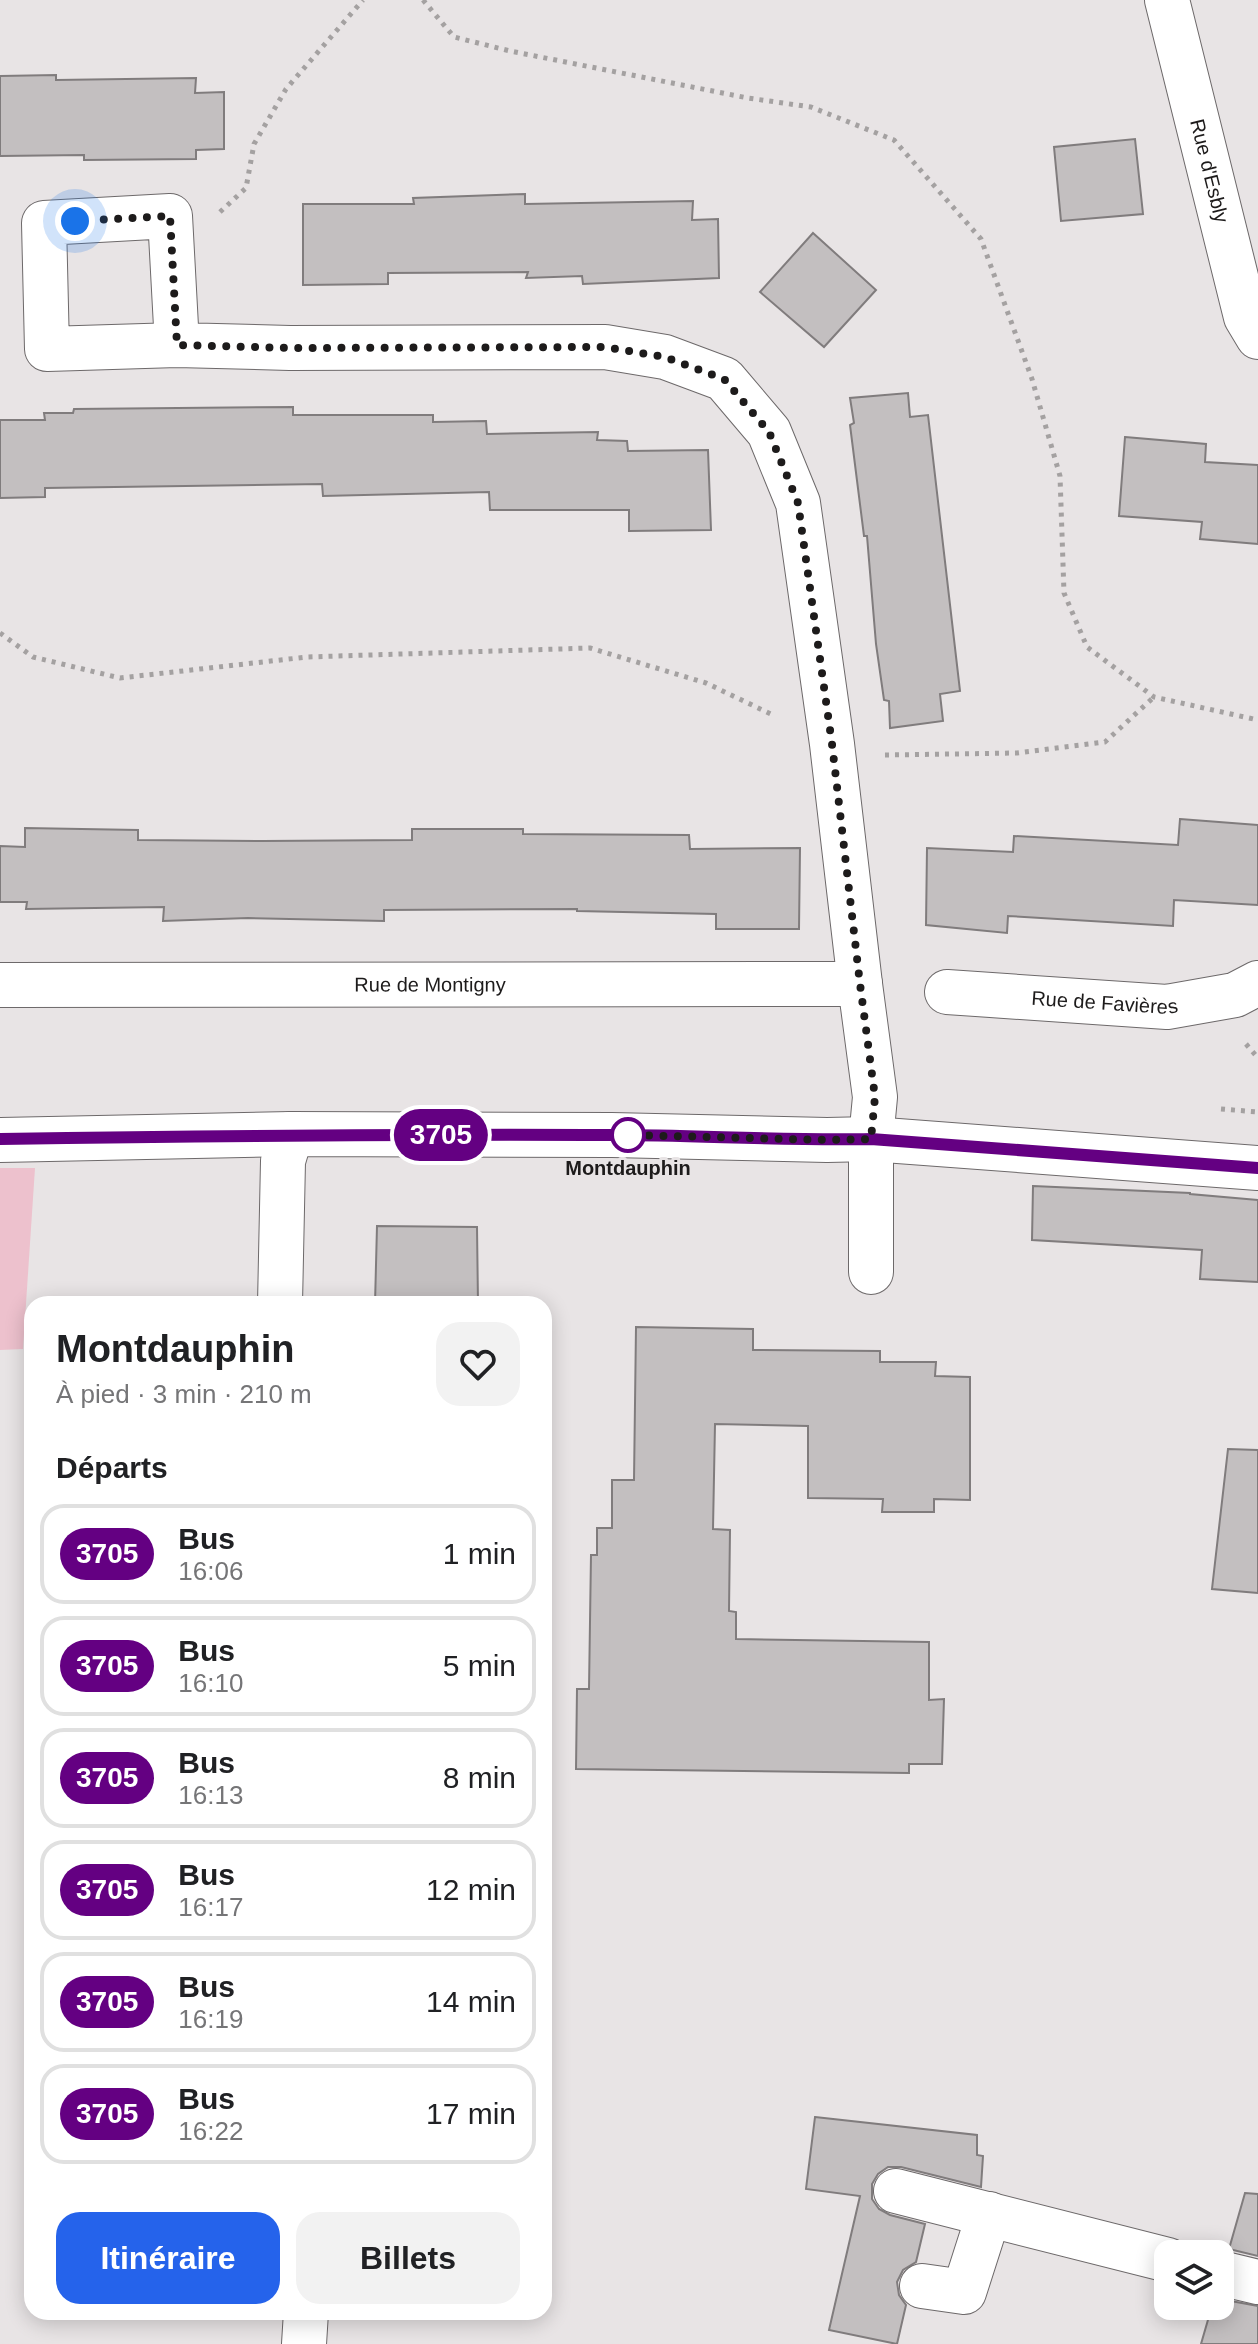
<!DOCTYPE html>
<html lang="fr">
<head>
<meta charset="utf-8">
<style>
	:root { --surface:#fff; --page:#f2f2f2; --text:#202124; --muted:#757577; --line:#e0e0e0; --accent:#2563eb }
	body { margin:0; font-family:Arial,sans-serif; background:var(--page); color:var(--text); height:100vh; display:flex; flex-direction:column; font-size:30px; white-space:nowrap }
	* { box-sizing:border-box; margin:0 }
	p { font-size:26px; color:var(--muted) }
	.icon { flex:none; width:44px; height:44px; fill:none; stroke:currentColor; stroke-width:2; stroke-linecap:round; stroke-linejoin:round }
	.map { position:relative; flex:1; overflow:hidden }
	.sheet { position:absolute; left:24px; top:1296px; width:528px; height:1024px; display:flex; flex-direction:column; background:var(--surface); border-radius:24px; box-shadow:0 4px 20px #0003 }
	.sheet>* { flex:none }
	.badge { padding:0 16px; border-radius:26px; font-size:28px; line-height:52px }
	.controls { position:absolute; left:1154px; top:2240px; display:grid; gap:16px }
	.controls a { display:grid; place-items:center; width:80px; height:80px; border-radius:16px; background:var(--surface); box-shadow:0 4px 20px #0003; font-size:40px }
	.you { position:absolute; width:40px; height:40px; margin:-20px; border:6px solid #fff; border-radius:50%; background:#1a73e8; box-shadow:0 0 0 12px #1a73e833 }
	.map>.badge { position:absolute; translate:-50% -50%; box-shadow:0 0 0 4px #fff }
	h2 { padding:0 32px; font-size:30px; line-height:72px }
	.round { display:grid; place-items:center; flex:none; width:84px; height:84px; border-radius:24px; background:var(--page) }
	.summary { display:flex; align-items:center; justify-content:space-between; height:136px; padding:0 32px }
	h1 { font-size:38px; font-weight:700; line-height:60px }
	.primary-button { display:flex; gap:16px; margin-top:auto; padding:16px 32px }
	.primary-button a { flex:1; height:92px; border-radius:24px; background:var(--accent); color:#fff; font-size:32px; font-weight:700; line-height:92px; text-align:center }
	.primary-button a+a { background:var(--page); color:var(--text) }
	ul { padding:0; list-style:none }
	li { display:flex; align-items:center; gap:24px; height:100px; margin:0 16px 12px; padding:0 16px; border:4px solid var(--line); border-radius:24px }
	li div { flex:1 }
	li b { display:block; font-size:30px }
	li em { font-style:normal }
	li .badge { min-width:88px; font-weight:700; text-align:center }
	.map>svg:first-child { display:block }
</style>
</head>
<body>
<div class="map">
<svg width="1258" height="2344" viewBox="0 0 1258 2344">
	<rect width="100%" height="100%" fill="#e8e4e5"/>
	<!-- green -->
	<polygon fill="#edc1cd" points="0,1168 35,1168 23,1349 0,1350"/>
	<!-- building -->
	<g fill="#c3bfc0" stroke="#807c7d" stroke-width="2">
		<polygon points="56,75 56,80 196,78 195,93 224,92 224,149 196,150 196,159 84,160 84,155 0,156 0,76"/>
		<polygon points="1135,139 1143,214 1061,221 1054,147"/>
		<polygon points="525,194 525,204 693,201 692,220 718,219 719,278 583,284 582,276 526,278 528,272 388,273 388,284 303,285 303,204 414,204 413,198"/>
		<polygon points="813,233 876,290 824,347 760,292"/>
		<polygon points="908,393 910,417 928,415 960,691 940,694 943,721 890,728 889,701 884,700 876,644 867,536 864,536 850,425 854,423 850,398"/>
		<polygon points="293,407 293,415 433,415 433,422 486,421 487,434 598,432 597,440 627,441 628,451 708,450 711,530 629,531 629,510 490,510 489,492 323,496 322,484 45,488 45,497 0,498 0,420 45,420 44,413 73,413 74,409"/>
		<polygon points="1125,437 1206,444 1205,462 1258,465 1258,544 1200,539 1202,522 1119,516"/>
		<polygon points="1180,819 1258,825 1258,905 1174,900 1173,926 1008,916 1007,933 926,925 927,848 1013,852 1014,836 1178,845"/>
		<polygon points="25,828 138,830 138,840 263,841 412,840 412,829 523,829 523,834 689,835 690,849 800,848 799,929 716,929 716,914 577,911 577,909 384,910 384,921 248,918 163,921 164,907 26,909 27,902 0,902 0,846 25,847"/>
		<polygon points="1033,1186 1190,1193 1190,1194 1258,1200 1258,1282 1200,1279 1202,1250 1032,1240"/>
		<polygon points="377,1226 477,1227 478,1304 375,1304"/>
		<polygon points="636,1327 753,1329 753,1350 880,1351 880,1362 936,1362 935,1376 970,1377 970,1500 934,1499 934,1512 882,1512 883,1499 808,1498 808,1426 715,1424 713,1529 730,1530 729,1611 736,1612 736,1639 929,1642 929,1700 944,1699 942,1764 909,1764 909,1773 576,1769 577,1689 589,1689 591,1555 597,1555 597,1528 612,1528 612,1480 634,1480"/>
		<polygon points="1228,1449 1258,1450 1258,1593 1212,1589"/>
		<polygon points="815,2117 977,2135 977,2155 983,2156 981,2187 901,2167 888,2167 878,2174 872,2184 872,2199 879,2209 890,2215 925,2224 916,2262 903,2270 897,2282 899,2295 906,2305 897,2344 829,2330 860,2196 806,2189"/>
		<polygon points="1245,2193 1258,2194 1258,2256 1229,2249"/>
		<polygon points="1220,2299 1258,2306 1258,2344 1201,2344 1212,2306 1220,2306"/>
	</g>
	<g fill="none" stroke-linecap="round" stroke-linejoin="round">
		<!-- minor casing -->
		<g stroke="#6d696a" stroke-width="46">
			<g id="minor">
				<path id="s1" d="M1167,0L1246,317L1258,337"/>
				<polyline points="177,345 170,216 44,223 47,349 177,345 290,348 605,347 665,357 724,379 769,432 798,503 832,744 860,984 875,1097 871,1139 871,1272"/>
				<path id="s2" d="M0,985L860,984"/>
				<path id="s3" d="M947,992L1167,1007L1235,995L1258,983"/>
				<polyline points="0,1140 291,1134 612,1135 827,1140 871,1139 1258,1168"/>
				<polyline points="280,1304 283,1161 291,1134"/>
				<polyline points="896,2191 1168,2260"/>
				<polyline points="1220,2273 1258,2282"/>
				<polyline points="922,2286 964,2292 989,2214"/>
				<polyline points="304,2344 306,2312"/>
			</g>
		</g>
		<!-- path -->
		<g stroke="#a4a1a1" stroke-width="5" stroke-dasharray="4 6" stroke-linecap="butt">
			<polyline points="423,0 454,37 510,51 748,98 811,107 894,140 981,239 1032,379 1060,476 1064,593 1087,647 1154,697 1258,720"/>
			<polyline points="220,212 246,188 254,144 286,89 363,0"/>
			<polyline points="0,633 33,657 120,678 307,657 590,648 706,683 775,716"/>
			<polyline points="885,755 1017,753 1105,742 1154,697"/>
			<polyline points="1246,1044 1258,1058"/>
			<polyline points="1221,1109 1258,1112"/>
		</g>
		<!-- minor -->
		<use href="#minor" stroke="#fff" stroke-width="44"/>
	</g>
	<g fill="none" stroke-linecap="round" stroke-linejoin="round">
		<!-- line casing -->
		<g stroke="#fff" stroke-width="18">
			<path id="line" d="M0,1139C204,1136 407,1134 611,1135C698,1135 785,1141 871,1139L1258,1168"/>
		</g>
		<!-- line -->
		<use href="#line" stroke="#640082" stroke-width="12"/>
		<!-- walk -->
		<polyline stroke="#1d1b1b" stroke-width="8" stroke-dasharray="0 14.4" points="75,221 170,216 177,345 290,348 605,347 665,357 724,379 769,432 798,503 832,744 860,984 875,1097 871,1139 827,1140 628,1135"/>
	</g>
	<!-- markers -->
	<circle fill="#fff" stroke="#640082" stroke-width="4" cx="628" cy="1135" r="16"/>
	<g text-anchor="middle" stroke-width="6" stroke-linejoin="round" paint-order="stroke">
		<!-- street labels -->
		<g font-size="20" fill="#1d1b1b" stroke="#e8e4e5">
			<text dy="7" stroke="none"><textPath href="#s1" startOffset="176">Rue d'Esbly</textPath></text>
			<text dy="7" stroke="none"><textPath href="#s2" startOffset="430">Rue de Montigny</textPath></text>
			<text dy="7" stroke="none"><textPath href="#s3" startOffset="158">Rue de Favières</textPath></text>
		</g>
		<!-- stop labels -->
		<g font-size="20" font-weight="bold" fill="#1d1b1b" stroke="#e8e4e5">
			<text x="628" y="1175">Montdauphin</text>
		</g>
	</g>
</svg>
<div class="controls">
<a><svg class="icon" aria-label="layers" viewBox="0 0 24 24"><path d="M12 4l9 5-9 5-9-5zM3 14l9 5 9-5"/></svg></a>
</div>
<div class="you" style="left:75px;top:221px"></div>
<b class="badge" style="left:441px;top:1135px;background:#640082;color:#fff">3705</b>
<section class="sheet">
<div class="summary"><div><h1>Montdauphin</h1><p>À pied · 3 min · 210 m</p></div><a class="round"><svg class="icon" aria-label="heart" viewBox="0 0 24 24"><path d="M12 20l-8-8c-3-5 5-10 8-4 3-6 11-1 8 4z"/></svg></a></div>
<h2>Départs</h2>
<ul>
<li><span class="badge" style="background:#640082;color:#fff">3705</span><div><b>Bus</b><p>16:06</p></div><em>1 min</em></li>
<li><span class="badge" style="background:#640082;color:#fff">3705</span><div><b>Bus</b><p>16:10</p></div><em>5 min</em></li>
<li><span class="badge" style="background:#640082;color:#fff">3705</span><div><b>Bus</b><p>16:13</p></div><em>8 min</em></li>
<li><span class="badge" style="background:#640082;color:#fff">3705</span><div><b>Bus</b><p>16:17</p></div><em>12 min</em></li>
<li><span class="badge" style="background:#640082;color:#fff">3705</span><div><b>Bus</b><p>16:19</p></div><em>14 min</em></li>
<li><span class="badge" style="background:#640082;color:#fff">3705</span><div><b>Bus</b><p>16:22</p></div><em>17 min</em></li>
</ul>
<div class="primary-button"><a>Itinéraire</a><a>Billets</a></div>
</section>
</div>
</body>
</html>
